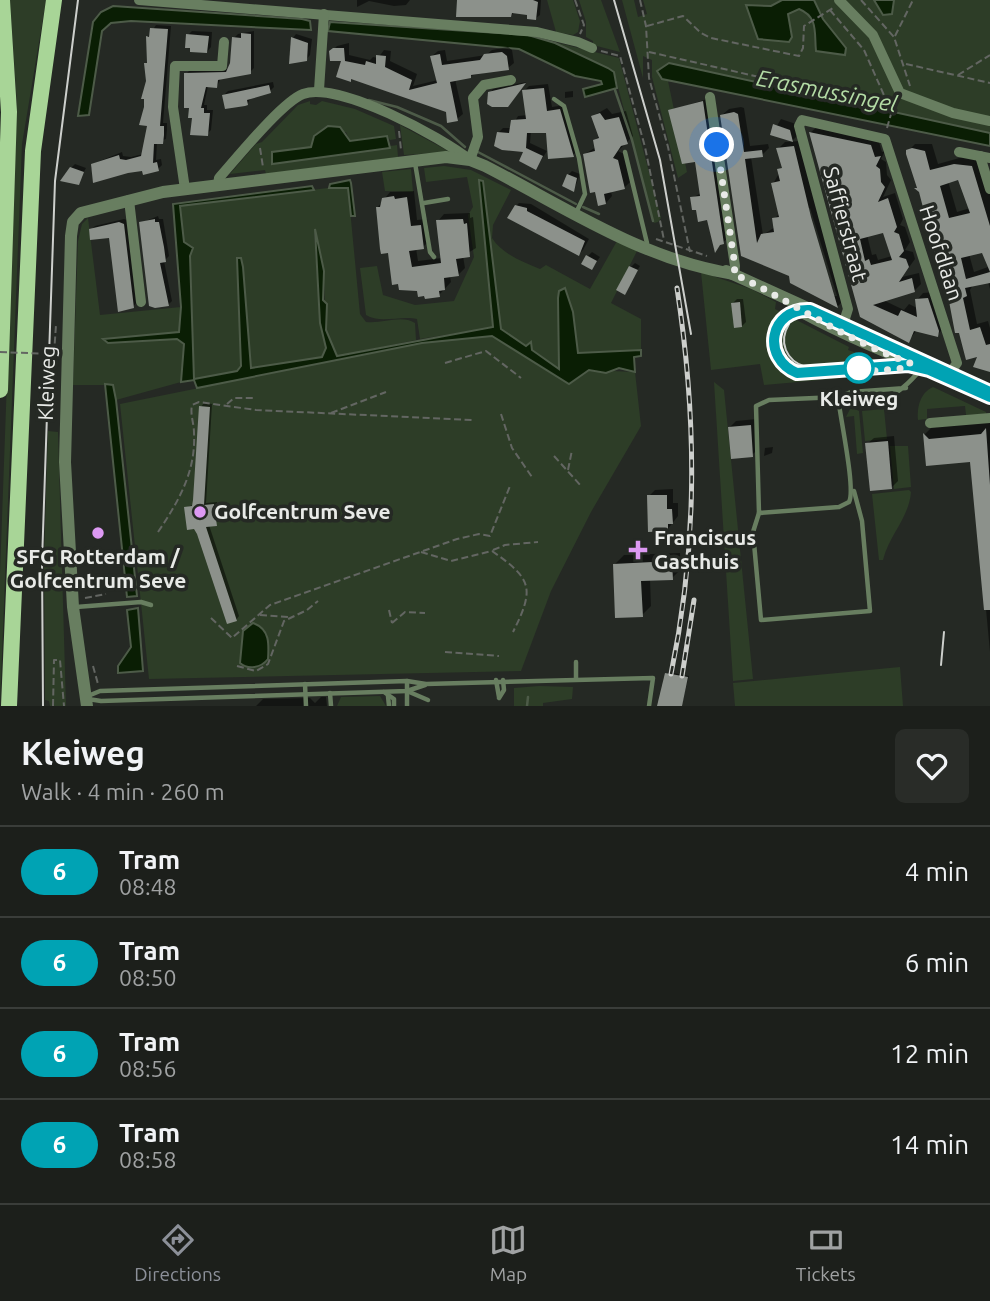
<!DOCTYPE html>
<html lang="en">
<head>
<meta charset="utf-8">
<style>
	:root { --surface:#1c1f1b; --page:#292c28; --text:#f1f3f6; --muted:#a0a2a3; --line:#3a3d3a; --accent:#8c9099 }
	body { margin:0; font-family:Ubuntu,sans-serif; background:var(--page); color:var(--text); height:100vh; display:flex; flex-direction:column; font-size:26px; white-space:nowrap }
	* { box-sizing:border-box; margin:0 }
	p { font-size:23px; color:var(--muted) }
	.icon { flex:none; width:38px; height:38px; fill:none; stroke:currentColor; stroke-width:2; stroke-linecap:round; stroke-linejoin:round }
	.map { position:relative; height:706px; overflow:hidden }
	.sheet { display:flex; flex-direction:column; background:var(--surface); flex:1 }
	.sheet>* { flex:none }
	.badge { padding:0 14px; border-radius:23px; font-size:24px; line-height:46px }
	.you { position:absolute; width:35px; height:35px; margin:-18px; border:5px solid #fff; border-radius:50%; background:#1a73e8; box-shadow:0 0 0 10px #1a73e833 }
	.map>.badge { position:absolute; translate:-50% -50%; box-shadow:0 0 0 4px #fff }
	.round { display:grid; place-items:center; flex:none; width:74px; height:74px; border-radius:10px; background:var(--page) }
	.headline { display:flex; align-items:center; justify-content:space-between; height:119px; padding:0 21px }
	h1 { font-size:33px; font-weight:700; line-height:52px }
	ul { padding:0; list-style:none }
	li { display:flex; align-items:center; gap:21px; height:91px; padding:0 21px; border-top:2px solid var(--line) }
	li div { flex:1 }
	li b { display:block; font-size:26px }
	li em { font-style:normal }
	li .badge { min-width:77px; font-weight:700; text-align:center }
	.tabs { display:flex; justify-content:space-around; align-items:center; height:98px; border-top:2px solid var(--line); background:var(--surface); font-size:19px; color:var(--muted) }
	.tabs a { display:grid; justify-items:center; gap:4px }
	.tabs .selected { color:var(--accent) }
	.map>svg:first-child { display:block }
</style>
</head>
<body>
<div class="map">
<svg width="990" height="706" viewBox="0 0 990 706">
	<rect width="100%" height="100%" fill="#252924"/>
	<!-- green -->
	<g fill="#2d3d27">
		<polygon points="10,0 46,0 22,144 0,706 0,573 17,105"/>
		<polygon points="547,0 573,0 580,21 578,32 573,35 556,32"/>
		<polygon points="579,0 601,0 620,52 593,45 593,41 586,37 586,22"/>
		<polygon points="622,0 634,0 638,17 647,14 643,0 990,0 990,137 669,63 662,79 668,81 687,172 678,178 652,77 652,60 643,56 643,78"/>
		<polygon points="510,31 619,58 661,218 658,222 654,223 614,72 555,43"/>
		<polygon points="310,101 310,104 316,105 322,101 355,109 394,126 396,139 390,140 387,136 350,141 346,132 312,141 312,147 272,152 272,164 397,145 398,157 266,174 265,170 230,174 256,144 262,142 298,105"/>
		<polygon points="400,125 450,152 404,155"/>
		<path d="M444,166L471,170L511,190L493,225L492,238C502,254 523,262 540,269L546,265L590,289L617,241L638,249L611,303L641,319V350L578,353L573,312L558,298L560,370L532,349L530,344L527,346L501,329L483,181H479L494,327L420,339L417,319C401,315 380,324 366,315L360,268L377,266L383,295L415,305L454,301L474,257L468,215L473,207L467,177L426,182L424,168Z"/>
		<polygon points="411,169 413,192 385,191 382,172"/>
		<path d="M344,186L348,188L360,314L366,322C383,324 401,314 415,323L416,340L337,356C320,332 327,297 323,269C321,257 317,244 314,231L320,323L326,348L322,357L251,369L243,267L237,258L241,366L237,371L194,380L190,255L192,246L184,243L180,206Z"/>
		<polygon points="88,218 100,315 181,307 179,333 103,340 108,343 177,339 184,344 181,382 116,400 112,385 73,385 78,241 82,224"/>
		<polygon points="701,272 751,289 776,302 775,309 849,347 848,350 877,360 812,367 813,378 855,377 764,385 760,364 711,370"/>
		<polygon points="492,336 569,384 589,370 635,372 641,426 591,512 551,591 521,671 149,679 120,404 422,343"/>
		<polygon points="714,382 724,390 753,679 733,681"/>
		<path d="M933,387L986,412V414L966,415L965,406L927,409V419L918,420C917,407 920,393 933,387Z"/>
		<polygon points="851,407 859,411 863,453 857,454 854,416 846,417"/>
		<polygon points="884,409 887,439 865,441 862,411"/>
		<polygon points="48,431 58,432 66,706 50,706 49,701 45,700 44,558"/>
		<polygon points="890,446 908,446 911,487 894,489"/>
		<path d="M909,490L911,492C909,518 889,535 883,560H879L872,494Z"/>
		<polygon points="900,667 903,706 735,706 733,683"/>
		<polygon points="539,686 573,687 572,699 543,703 543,706 514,706 514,688"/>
		<polygon points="380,696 386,706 337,706 341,697"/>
	</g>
	<!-- water -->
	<g fill="#0a1e04" stroke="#4d5b48" stroke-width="2">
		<path d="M782,0H814L823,19L846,48L845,55L816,51C814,34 819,17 799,9L788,14L792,37L789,42L758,39L746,5L771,6Z"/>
		<polygon points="874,0 894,0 892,14 883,15"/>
		<polygon points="113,6 302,19 310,21 311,30 131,21 111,23 102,31 89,115 78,116 93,22 101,12"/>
		<polygon points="330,22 528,35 555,43 608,68 614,72 617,88 585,97 583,89 602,84 601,81 575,76 519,49 328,31"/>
		<polygon points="669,63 990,133 990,146 662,79 657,71"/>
		<polygon points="328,126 340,127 350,141 387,136 390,148 272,164 272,152 311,147 314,136"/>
		<polygon points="350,180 351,183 355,216 351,216 348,188 329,188 330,184"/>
		<polygon points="479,180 483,181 501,329 526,346 531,342 532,350 559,369 558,298 559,291 565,288 573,312 578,353 641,350 641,356 634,357 635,372 619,368 606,373 589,370 569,384 492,336 422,343 197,388 194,380 181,382 184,344 177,339 108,343 103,339 179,332 181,307 173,204 312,186 314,190 180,206 184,242 193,248 190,256 194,379 237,371 241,366 237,258 241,258 243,267 251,368 322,357 326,348 320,323 315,229 324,271 323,300 327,304 326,330 337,356 493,327"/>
		<polygon points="105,384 113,385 116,400 137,596 127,597"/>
		<polygon points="138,608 143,671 118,673 118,666 131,647 127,610"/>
		<path d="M253,623C270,629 269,644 268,659C261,668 248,670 240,663L243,631Z"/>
	</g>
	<!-- shadow -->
	<g fill="#0007" fill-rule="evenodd">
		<polygon points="357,0 410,0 406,5 394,6 369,1 357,7"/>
		<polygon points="459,0 541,0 540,15 536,18 529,13 514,12 511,16"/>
		<polygon points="156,25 171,26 163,123 167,123 167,130 166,139 157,142 156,160 161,159 162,165 158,169 143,169 95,180 91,167 95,163 122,152 123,156 131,157 143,154 149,124 145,108 148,37"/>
		<polygon points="192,31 212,32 211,47 207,52 192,47 188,35"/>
		<polygon points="254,31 254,68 250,72 221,78 217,86 208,86 204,105 207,105 207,110 213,110 211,130 207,134 193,116 186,74 190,70 229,69 234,38 238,34"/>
		<polygon points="296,34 312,39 310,55 306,60 293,38"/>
		<polygon points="349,43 349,55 370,60 373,57 378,58 384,50 391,51 390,61 417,74 413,86 438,80 432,56 438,51 445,50 447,61 486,55 492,50 508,47 512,50 514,63 508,68 455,79 463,114 457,119 447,110 368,83 338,76 343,59 331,52 337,46"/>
		<polygon points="273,82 274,87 270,91 251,97 248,103 224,95 228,91"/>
		<polygon points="526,82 511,101 490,93 493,89"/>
		<polygon points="548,84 552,107 565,105 578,150 573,155 547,132 531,131 530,143 547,151 536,168 526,150 498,133 503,128 511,128 518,116 528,115 524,91 529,86"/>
		<polygon points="573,91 573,97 565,98 565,92"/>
		<polygon points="707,99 727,239 723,242 692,198 701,193 697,160 670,111"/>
		<path d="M741,107L744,108L750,146L768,144L769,148L762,155L751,157L763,235L775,227L774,219L780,213L773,184L783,166L778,149L785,142L800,141L844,300L838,306L791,281V274L743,255L722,115L729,109ZM810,208L837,296H833L807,209Z"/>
		<polygon points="607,108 612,114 626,111 633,136 618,151 624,154 631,181 624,188 611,191 612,196 606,203 585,154 596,147 595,140 600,135 593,116"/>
		<polygon points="781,119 796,124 799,134 793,140 772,134"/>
		<path d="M818,126L878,139L882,152L885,151L881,159L886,162L887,175L891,180L883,197L895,193L903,219L900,225L905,227L910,242L905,250L913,252L915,259L902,277L919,273L921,284L914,291L883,300L904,310L909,304L917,308V300L923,293L935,292L944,328L937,335L917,330L909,340L861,316L811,132ZM884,231L892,256L878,260L876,254L872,255L867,235Z"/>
		<path d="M915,144H932L938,164L963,157L979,159L990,195V289L988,282L973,285L970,290L977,324L988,321L990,328V371L950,297L920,191L916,188L919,186L908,151ZM959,178L970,208L957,212L948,181ZM983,251L988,267L974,272L969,254Z"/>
		<polygon points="75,164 86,168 78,183 71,168"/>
		<polygon points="572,171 580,174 574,190 568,175"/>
		<polygon points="414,191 417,220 427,219 430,240 423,247 416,248 418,261 442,258 438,221 444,214 470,213 470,218 473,217 476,248 463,256 465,268 458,275 450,276 451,282 439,295 390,251 377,208 390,192"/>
		<polygon points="519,203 531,204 589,239 583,250 579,254 515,207"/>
		<polygon points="158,216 159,219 163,219 169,256 164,261 172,301 168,305 141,223"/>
		<polygon points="124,219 127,220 137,302 133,307 111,236 91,230 95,226"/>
		<polygon points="592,252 600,257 592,268 588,256"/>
		<polygon points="635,263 640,266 624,292 631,267"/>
		<polygon points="737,299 743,299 746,322 742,326 733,303"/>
		<polygon points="204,403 212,404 206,503 217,502 219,521 209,525 239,616 236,620 186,508 194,504 201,407"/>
		<polygon points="757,419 758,449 752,455 730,427 736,421"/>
		<polygon points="937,422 990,422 990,652 972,460 927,464 925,434"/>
		<polygon points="894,436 898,481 892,487 867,444 874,438"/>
		<polygon points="773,447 772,453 764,456 765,448"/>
		<polygon points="673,489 673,503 678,503 678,516 667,530 649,496 655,490"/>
		<polygon points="680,553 681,569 672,578 650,579 651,606 642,615 615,564 624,555"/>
		<polygon points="668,672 689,676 681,706 658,706"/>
		<polygon points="321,697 326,697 327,706 256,706 263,699 310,698 315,703"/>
	</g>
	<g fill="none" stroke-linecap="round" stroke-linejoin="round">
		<!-- stream -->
		<g stroke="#4d5b48" stroke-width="2.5">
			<polyline points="615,90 632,140 653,221"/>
			<polyline points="369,100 397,107 441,126 465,147"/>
			<polyline points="478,152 576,204"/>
			<polyline points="583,207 599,214"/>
			<polyline points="527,706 528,697"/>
		</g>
	</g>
	<!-- building -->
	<g fill="#8c918b" fill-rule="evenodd">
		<polygon points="457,0 533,0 538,2 536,20 527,19 527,15 512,13 511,17 456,17"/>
		<polygon points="150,28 168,29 160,126 164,126 164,135 163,144 154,144 153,163 157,162 159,171 143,175 142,171 128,173 93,183 91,164 119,155 120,159 126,160 141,156 147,126 139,125 144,107 144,99 141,99 146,81 144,63 147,63 146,36 149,37"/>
		<polygon points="241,33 251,34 251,74 218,80 217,88 206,87 201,108 204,108 204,113 210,113 208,136 190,135 192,118 188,118 189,108 184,108 184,73 226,72 230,63 232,37 241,38"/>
		<polygon points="186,34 209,36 207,53 190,52 190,48 185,48"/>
		<polygon points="291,37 308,43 307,61 289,64"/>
		<polygon points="333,48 344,48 345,61 365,65 366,61 376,64 376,55 386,56 385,67 412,80 409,90 437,83 430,56 440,54 442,65 480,60 484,54 502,52 507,56 509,70 471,75 471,78 450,82 458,121 447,123 446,112 351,79 351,82 336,77 341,61 330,61 329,51"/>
		<polygon points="526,83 508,107 492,107 487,104 488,92"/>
		<polygon points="269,85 271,93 247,100 248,105 245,106 225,109 222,95"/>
		<polygon points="544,88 547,111 560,109 574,157 548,159 546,133 527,133 526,148 543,156 536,170 519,161 523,152 502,150 494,146 497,132 509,133 511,120 526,119 522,90"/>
		<polygon points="703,101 724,244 720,245 715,253 707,220 698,222 696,210 692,210 690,197 700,196 695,162 682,164 668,110"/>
		<polygon points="734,112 738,114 744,152 762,150 763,157 745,159 757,243 761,234 774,232 772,218 779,217 771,183 780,181 777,169 782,168 776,148 794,146 811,217 838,308 790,283 789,276 741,256 720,115"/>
		<polygon points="600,113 605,120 619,117 628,144 621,146 613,158 618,160 625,189 604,194 606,204 598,206 595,192 590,193 583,154 595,151 593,140 599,138 591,116"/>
		<polygon points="773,124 790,130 793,142 770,135"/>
		<path d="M809,132L871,145L875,157L881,156L876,166L880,169L881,182L885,187L878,202L888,198L897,227L894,232L899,234L904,251L899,257L906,259L909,267L899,282L912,278L915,292L873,305L898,316L901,310L917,317L915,299L928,298L939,331L938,337L914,331L909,343L860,317ZM883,233L892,260L871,265L869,259L865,261L860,239Z"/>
		<path d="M912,148L925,151L930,170L954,164L972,166L990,226V272L982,253L961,258L966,279L990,272V283L965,288L967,296L963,298L970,330L980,327L986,345L990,344V372L973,367L977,357L966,360L959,333H955L948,296H951H947L942,281L919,192L914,188H917L906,154V150ZM958,180L970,213L949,218L940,186Z"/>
		<polygon points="70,167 84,172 79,185 60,181"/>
		<polygon points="567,174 577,178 574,192 562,186"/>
		<polygon points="394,196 395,199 407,197 411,226 421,225 424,249 409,251 412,267 441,263 436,220 463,219 464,224 467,223 470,257 456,259 459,276 444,278 445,290 439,291 440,297 425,299 424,296 418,297 417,291 399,290 398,284 392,285 388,253 381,254 380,249 376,207 380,207 382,198"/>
		<polygon points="515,205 527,208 527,211 585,241 579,256 507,218"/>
		<polygon points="155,219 155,222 159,222 164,247 166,262 160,263 169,306 155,308 149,306 139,222"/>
		<polygon points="119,222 124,224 134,308 118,312 109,238 90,240 89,229"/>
		<polygon points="586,255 597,261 592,270 581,264"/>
		<polygon points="629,266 638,270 625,295 616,290"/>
		<polygon points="740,302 742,327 734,328 731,303"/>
		<polygon points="199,406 210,407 204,505 214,504 217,526 206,527 237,621 227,624 197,534 194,529 187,530 184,507 192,506 193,500"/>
		<polygon points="751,425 753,457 731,459 728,427"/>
		<polygon points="986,428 990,485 990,610 984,610 970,462 926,466 923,433 929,439 981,434"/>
		<polygon points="888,441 892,489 870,491 865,443"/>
		<polygon points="647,495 667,495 667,509 672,509 673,524 668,524 668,531 648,532"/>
		<polygon points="672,561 673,580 641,581 643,617 615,618 613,564"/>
		<polygon points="665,673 688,677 682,706 657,706"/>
	</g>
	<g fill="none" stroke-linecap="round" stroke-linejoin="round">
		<!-- path -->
		<g stroke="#636662" stroke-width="2" stroke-dasharray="7 3.5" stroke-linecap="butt">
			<polyline points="575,0 584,25 580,34"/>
			<polyline points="640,0 646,26 649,78 668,147 690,252"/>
			<polyline points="861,0 894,37 910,86"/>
			<polyline points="830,10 864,50 887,102"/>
			<polyline points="647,26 683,16 701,33 711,38 799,56 803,48 804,26 833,8"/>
			<polyline points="895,36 913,0"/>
			<polyline points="601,51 620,56 645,147 664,240"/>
			<polyline points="649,52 852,98 897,103"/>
			<polyline points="906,64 990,83"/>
			<polyline points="958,75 990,55"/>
			<polyline points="887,128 895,100"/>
			<polyline points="399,131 401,150"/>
			<polyline points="260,148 263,167"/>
			<polyline points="656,239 707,256"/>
			<polyline points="54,354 56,325"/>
			<polyline points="445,363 486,351 521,378"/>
			<polyline points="871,365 872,371 892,368"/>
			<polyline points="815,370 816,377"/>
			<polyline points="227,404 234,398 253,398"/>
			<polyline points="331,413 386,392"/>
			<polyline points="501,414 512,448 532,477"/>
			<polyline points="554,456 582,487"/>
			<polyline points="568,470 572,450"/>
			<path d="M158,532C179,501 196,471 194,433C194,423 190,415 192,405L199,402L256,410L472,420"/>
			<polyline points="493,550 505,545 538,542"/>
			<path d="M421,552L451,561L492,551C532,579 535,588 513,632"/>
			<polyline points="85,598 106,594"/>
			<polyline points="389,610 392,623"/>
			<polyline points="260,615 288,617"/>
			<polyline points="211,618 232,638 270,605 457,539 479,534 490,536 510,486"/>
			<polyline points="392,623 405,612 425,613"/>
			<polyline points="445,652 499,656"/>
			<polyline points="93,666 98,684"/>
			<polyline points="237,666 256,671 268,664 284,621 307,610 318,601"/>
			<polyline points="53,706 54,660 60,660 64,706"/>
		</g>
		<!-- service -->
		<g stroke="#687e60" stroke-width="4.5">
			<polyline points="554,99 564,106 579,158 585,194 576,213"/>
			<polyline points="625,152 647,243"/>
			<polyline points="415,163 430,252 434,257"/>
			<polyline points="424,203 448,199"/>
			<path d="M906,388L851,392L838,397C879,404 895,401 921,369"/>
			<path d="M838,397C840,417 856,490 849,502L839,507L759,513L756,406L769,400Z"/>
			<polyline points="759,513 753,532 761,620 870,611 862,521 854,491"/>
			<polyline points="76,607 141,602 151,605"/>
			<polyline points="576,662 576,679"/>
			<polyline points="496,680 499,697"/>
			<polyline points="407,681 407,706"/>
			<polyline points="305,684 306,706"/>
			<polyline points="407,691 428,700"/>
			<polyline points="384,692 394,699 394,706"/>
			<polyline points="330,693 331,706"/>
			<polyline points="88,696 100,691 407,681 426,684 653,678 649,706"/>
			<polyline points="388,696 389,706"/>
			<polyline points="499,698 504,690 503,680"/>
			<polyline points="88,699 101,701 407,691 425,685"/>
		</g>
		<!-- minor -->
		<g stroke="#687e60" stroke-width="10">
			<polyline points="139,0 537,32 578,42 592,48"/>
			<polyline points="839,0 873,35 900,93 953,113 990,121"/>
			<polyline points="319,90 324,14"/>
			<polyline points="710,97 735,266 734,274"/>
			<polyline points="959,152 990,158"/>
			<polyline points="980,156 990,189"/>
			<path d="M218,185L219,178C236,159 282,102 303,94C339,81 441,137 470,160L478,137L473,98L484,85L511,80"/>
			<polyline points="185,189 173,107 175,66 222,66 224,42"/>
			<polyline points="129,200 141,302"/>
			<polyline points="841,331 848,309 799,126 802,120 885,139 957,363 948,376"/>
			<polyline points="930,423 990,418"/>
		</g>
		<!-- tertiary -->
		<g stroke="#687e60" stroke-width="12">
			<polyline points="726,271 911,355 923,365"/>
			<path d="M802,312C863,345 927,368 990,395"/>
			<path d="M87,706L73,607L65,462L71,236L73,222L81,213L163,192L446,157L470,160L485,166C565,207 643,260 734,274"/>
		</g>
		<!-- primary -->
		<g stroke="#a8d597" stroke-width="16">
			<polyline points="0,390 9,112 2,0"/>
			<polyline points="9,706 33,151 54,0"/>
		</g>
		<!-- tram -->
		<g stroke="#cdcfcc" stroke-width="2">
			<polyline points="614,0 660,160 691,334"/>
			<path d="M789,324C778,342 786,361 806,367"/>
			<path d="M990,392L810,310C769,309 761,358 797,373L907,365L929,370L990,397"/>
			<polyline points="941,665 944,632"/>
			<polyline points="43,706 42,561 55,181 78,0"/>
		</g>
		<!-- rail casing -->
		<g stroke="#cdcfcc" stroke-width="5">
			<g id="rail">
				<path d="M671,674C698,544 697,419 677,288"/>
				<polyline points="682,676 694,600"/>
			</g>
		</g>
		<!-- rail -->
		<use href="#rail" stroke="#252924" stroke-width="2.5" stroke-dasharray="8" stroke-linecap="butt"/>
		<!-- path-bridge -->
		<polyline stroke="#636662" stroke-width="2" stroke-dasharray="7 3.5" stroke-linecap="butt" points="0,352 54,354"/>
	</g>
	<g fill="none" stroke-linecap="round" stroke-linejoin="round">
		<!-- line casing -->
		<g stroke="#fff" stroke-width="16">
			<path id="line" d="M990,392L810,310C769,308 761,358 797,373L908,365L929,370L990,397"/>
		</g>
		<!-- line -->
		<use href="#line" stroke="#00a3b4" stroke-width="10"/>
		<!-- walk -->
		<path stroke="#e8eae7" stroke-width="7" stroke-dasharray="0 12.6" d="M717,145L735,266L734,274C793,302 847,341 910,363L906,368L872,371L871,367L859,368"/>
	</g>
	<!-- markers -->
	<circle fill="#fff" stroke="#00a3b4" stroke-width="3.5" cx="859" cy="368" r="14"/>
	<g fill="#dd99f3" stroke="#252924" stroke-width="2.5">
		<circle cx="200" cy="512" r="7"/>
		<circle cx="98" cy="533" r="7"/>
		<path d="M634.5 539.5h7v7h7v7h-7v7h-7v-7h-7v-7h7z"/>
	</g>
	<g text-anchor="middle" stroke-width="7" stroke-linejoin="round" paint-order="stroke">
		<!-- street labels -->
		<g font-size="21" fill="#e8eae7" stroke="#252924">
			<text transform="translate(845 224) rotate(75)" y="7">Saffierstraat</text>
			<text transform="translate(941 253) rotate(72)" y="7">Hoofdlaan</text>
			<text transform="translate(47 383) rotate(-88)" y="7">Kleiweg</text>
		</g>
		<!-- stop labels -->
		<g font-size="21" font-weight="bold" fill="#e8eae7" stroke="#252924">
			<text x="859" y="406">Kleiweg</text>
		</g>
		<!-- poi labels -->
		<g font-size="21" font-weight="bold" fill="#e8eae7" stroke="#252924" text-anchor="start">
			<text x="214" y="519">Golfcentrum Seve</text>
			<text x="654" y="545">Franciscus<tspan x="654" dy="24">Gasthuis</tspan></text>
			<text x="98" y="564" text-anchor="middle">SFG Rotterdam /<tspan x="98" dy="24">Golfcentrum Seve</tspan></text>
		</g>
		<!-- water labels -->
		<g font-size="23" font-style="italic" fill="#b3dba5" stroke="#252924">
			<text transform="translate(827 91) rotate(11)" y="8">Erasmussingel</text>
		</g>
	</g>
</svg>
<div class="you" style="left:717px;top:145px"></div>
</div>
<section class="sheet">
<div class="headline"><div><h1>Kleiweg</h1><p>Walk · 4 min · 260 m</p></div><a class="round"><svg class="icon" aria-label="heart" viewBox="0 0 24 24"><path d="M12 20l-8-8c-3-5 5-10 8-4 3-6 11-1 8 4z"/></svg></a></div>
<ul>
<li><span class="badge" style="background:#00a3b4;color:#fff">6</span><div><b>Tram</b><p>08:48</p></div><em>4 min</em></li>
<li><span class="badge" style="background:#00a3b4;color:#fff">6</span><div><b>Tram</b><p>08:50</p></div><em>6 min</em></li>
<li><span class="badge" style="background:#00a3b4;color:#fff">6</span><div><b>Tram</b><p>08:56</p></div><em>12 min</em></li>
<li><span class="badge" style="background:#00a3b4;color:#fff">6</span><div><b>Tram</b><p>08:58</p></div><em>14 min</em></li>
</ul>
</section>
<nav class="tabs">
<a class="selected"><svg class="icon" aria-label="directions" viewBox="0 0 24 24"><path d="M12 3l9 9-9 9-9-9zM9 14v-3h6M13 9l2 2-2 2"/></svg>Directions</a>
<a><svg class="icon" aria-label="map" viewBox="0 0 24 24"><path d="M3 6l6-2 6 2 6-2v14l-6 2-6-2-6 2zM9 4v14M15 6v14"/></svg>Map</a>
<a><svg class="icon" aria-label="tickets" viewBox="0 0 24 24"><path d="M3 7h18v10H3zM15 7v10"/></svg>Tickets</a>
</nav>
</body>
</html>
